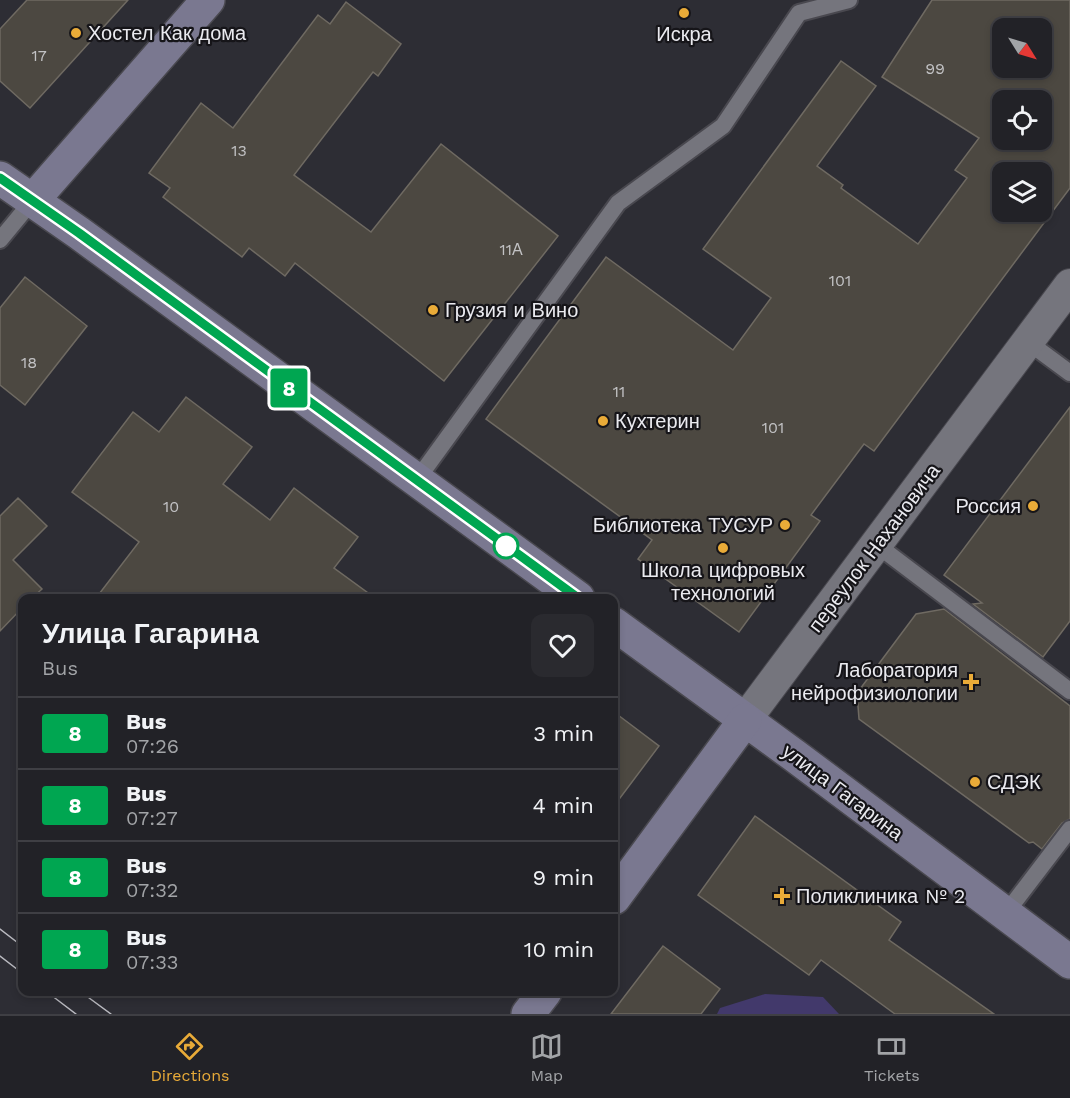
<!DOCTYPE html>
<html lang="en">
<head>
<meta charset="utf-8">
<style>
	:root { --surface:#222227; --page:#2a2a2f; --text:#f1f3f6; --muted:#a2a4a7; --line:#3f3f44; --accent:#e9ab38 }
	body { margin:0; font-family:"Work Sans",sans-serif; background:var(--page); color:var(--text); height:100vh; display:flex; flex-direction:column; font-size:22px; white-space:nowrap }
	* { box-sizing:border-box; margin:0 }
	p { font-size:20px; color:var(--muted) }
	.icon { flex:none; width:33px; height:33px; fill:none; stroke:currentColor; stroke-width:2; stroke-linecap:round; stroke-linejoin:round }
	.map { position:relative; flex:1; overflow:hidden }
	.panel { position:absolute; left:18px; top:594px; width:600px; height:402px; display:flex; flex-direction:column; background:var(--surface); border-radius:12px; box-shadow:0 3px 9px #0003,0 0 0 2px var(--line) }
	.panel>* { flex:none }
	.badge { padding:0 12px; border-radius:4px; font-size:21px; line-height:39px }
	.needle { width:39px; rotate:127deg }
	.buttons { position:absolute; left:992px; top:18px; display:grid; gap:12px }
	.buttons a { display:grid; place-items:center; width:60px; height:60px; border-radius:12px; background:var(--surface); box-shadow:0 3px 9px #0003,0 0 0 2px var(--line); font-size:30px }
	.map>.badge { position:absolute; translate:-50% -50%; box-shadow:0 0 0 3px #fff }
	.round { display:grid; place-items:center; flex:none; width:63px; height:63px; border-radius:12px; background:var(--page) }
	.summary { display:flex; align-items:center; justify-content:space-between; height:102px; padding:0 24px }
	h1 { font-size:28px; font-weight:700; line-height:45px }
	ul { padding:0; list-style:none }
	li { display:flex; align-items:center; gap:18px; height:72px; padding:0 24px; border-top:2px solid var(--line) }
	li div { flex:1 }
	li b { display:block; font-size:22px }
	li em { font-style:normal }
	li .badge { min-width:66px; font-weight:700; text-align:center }
	.dock { display:flex; justify-content:space-around; align-items:center; height:84px; border-top:2px solid var(--line); background:var(--surface); font-size:16px; color:var(--muted) }
	.dock a { display:grid; justify-items:center; gap:3px }
	.dock .on { color:var(--accent) }
	.map>svg:first-child { display:block }
</style>
</head>
<body>
<div class="map">
<svg width="1070" height="1014" viewBox="0 0 1070 1014">
	<rect width="100%" height="100%" fill="#2d2d34"/>
	<!-- green -->
	<polygon fill="#42396b" points="765,994 823,997 839,1014 717,1014 720,1008"/>
	<!-- building -->
	<g fill="#4c4841" stroke="#6f6a62" stroke-width="1.5" fill-rule="evenodd">
		<polygon points="27,0 128,0 30,108 0,81 0,29"/>
		<path d="M932,0H1070V188L874,451L864,444L811,515L820,521L739,632L638,559L652,540L486,419L606,257L733,350L771,298L703,249L841,61L876,86L817,166L843,185L841,188L918,244L967,178L955,170L979,138L882,77ZM1002,28H1041V68H1002ZM1002,100H1041V140H1002ZM1002,172H1041V212H1002Z"/>
		<polygon points="346,2 401,44 378,76 373,72 294,175 371,232 441,144 558,236 444,381 295,263 285,276 249,248 242,257 163,197 170,188 149,173 201,103 233,128 318,15 330,24"/>
		<polygon points="25,277 87,326 25,405 0,385 0,308"/>
		<polygon points="186,397 252,447 223,484 270,520 294,488 358,537 334,568 375,598 96,598 139,542 72,492 133,412 159,432"/>
		<polygon points="1070,407 1070,621 1043,657 973,604 982,603 944,575"/>
		<polygon points="18,498 47,526 13,560 42,589 32,598 22,598 22,608 0,631 0,516"/>
		<polygon points="944,609 1070,706 1070,819 1062,823 1042,849 1033,842 1029,843 859,719 857,693 916,614"/>
		<polygon points="614,712 659,746 614,806"/>
		<polygon points="755,816 901,922 889,940 994,1014 895,1014 821,960 809,975 698,895"/>
		<polygon points="663,946 720,989 701,1014 611,1014"/>
	</g>
	<g fill="none" stroke-linecap="round" stroke-linejoin="round">
		<!-- lane casing -->
		<g stroke="#49484f" stroke-width="20">
			<g id="lane">
				<polyline points="0,240 33,200"/>
				<polyline points="1028,342 1070,373"/>
				<polyline points="416,481 618,203 723,126 799,13 849,0"/>
				<polyline points="877,545 1070,691"/>
				<polyline points="1006,913 1070,829"/>
			</g>
		</g>
		<!-- street casing -->
		<g stroke="#49484f" stroke-width="34">
			<polyline id="street" points="745,720 1070,285"/>
		</g>
		<!-- secondary casing -->
		<g stroke="#49484f" stroke-width="36">
			<g id="secondary">
				<polyline points="0,178 79,233 578,598"/>
				<polyline points="33,200 208,0"/>
				<polyline points="614,624 795,756 1070,962"/>
				<polyline points="614,898 745,720"/>
				<polyline points="528,1014 545,992"/>
			</g>
		</g>
		<!-- lane -->
		<use href="#lane" stroke="#75757d" stroke-width="16"/>
		<!-- street -->
		<use href="#street" stroke="#75757d" stroke-width="32"/>
		<!-- secondary -->
		<use href="#secondary" stroke="#7a7890" stroke-width="33"/>
		<!-- tram -->
		<g stroke="#babac0" stroke-width="1.5">
			<polyline points="0,929 22,946"/>
			<polyline points="0,956 22,973"/>
			<polyline points="47,992 76,1014"/>
			<polyline points="81,992 111,1014"/>
		</g>
	</g>
	<g fill="none" stroke-linecap="round" stroke-linejoin="round">
		<!-- line casing -->
		<g stroke="#fff" stroke-width="14">
			<polyline id="line" points="0,178 79,233 578,598"/>
		</g>
		<!-- line -->
		<use href="#line" stroke="#00a651" stroke-width="9"/>
	</g>
	<!-- markers -->
	<g fill="#e9ab38" stroke="#161519" stroke-width="2">
		<circle cx="684" cy="13" r="6"/>
		<circle cx="76" cy="33" r="6"/>
		<circle cx="433" cy="310" r="6"/>
		<circle cx="603" cy="421" r="6"/>
		<circle cx="1033" cy="506" r="6"/>
		<circle cx="785" cy="525" r="6"/>
		<circle cx="723" cy="548" r="6"/>
		<path d="M968 673h6v6h6v6h-6v6h-6v-6h-6v-6h6z"/>
		<circle cx="975" cy="782" r="6"/>
		<path d="M779 887h6v6h6v6h-6v6h-6v-6h-6v-6h6z"/>
	</g>
	<circle fill="#fff" stroke="#00a651" stroke-width="3" cx="506" cy="546" r="12"/>
	<g text-anchor="middle" stroke-width="4.5" stroke-linejoin="round" paint-order="stroke">
		<!-- number labels -->
		<g font-size="16" fill="#c2c2c4">
			<text x="39" y="61">17</text>
			<text x="935" y="74">99</text>
			<text x="239" y="156">13</text>
			<text x="511" y="255">11А</text>
			<text x="840" y="286">101</text>
			<text x="29" y="368">18</text>
			<text x="619" y="397">11</text>
			<text x="773" y="433">101</text>
			<text x="171" y="512">10</text>
		</g>
		<!-- poi labels -->
		<g font-size="20" fill="#eaeaef" stroke="#161519" text-anchor="start">
			<text x="88" y="40">Хостел Как дома</text>
			<text x="684" y="41" text-anchor="middle">Искра</text>
			<text x="445" y="317">Грузия и Вино</text>
			<text x="615" y="428">Кухтерин</text>
			<text x="1021" y="513" text-anchor="end">Россия</text>
			<text x="773" y="532" text-anchor="end">Библиотека ТУСУР</text>
			<text x="723" y="577" text-anchor="middle">Школа цифровых<tspan x="723" dy="23">технологий</tspan></text>
			<text x="958" y="677" text-anchor="end">Лаборатория<tspan x="958" dy="23">нейрофизиологии</tspan></text>
			<text x="987" y="789">СДЭК</text>
			<text x="796" y="903">Поликлиника № 2</text>
		</g>
		<!-- street labels -->
		<g font-size="20" fill="#eaeaef" stroke="#161519">
			<text transform="translate(874 548) rotate(-53)" y="7">переулок Нахановича</text>
			<text transform="translate(843 792) rotate(37)" y="7">улица Гагарина</text>
		</g>
	</g>
</svg>
<div class="buttons">
<a><svg class="needle" viewBox="-14 -14 28 28"><path d="M0-13l5 13h-10z" fill="#e53935"/><path d="M0 13l5-13h-10z" fill="#a2a4a7"/></svg></a>
<a><svg class="icon" aria-label="locate" viewBox="0 0 24 24"><circle cx="12" cy="12" r="6"/><path d="M12 2v4M12 18v4M2 12h4M18 12h4"/></svg></a>
<a><svg class="icon" aria-label="layers" viewBox="0 0 24 24"><path d="M12 4l9 5-9 5-9-5zM3 14l9 5 9-5"/></svg></a>
</div>
<b class="badge" style="left:289px;top:388px;background:#00a651;color:#fff">8</b>
<section class="panel">
<div class="summary"><div><h1>Улица Гагарина</h1><p>Bus</p></div><a class="round"><svg class="icon" aria-label="heart" viewBox="0 0 24 24"><path d="M12 20l-8-8c-3-5 5-10 8-4 3-6 11-1 8 4z"/></svg></a></div>
<ul>
<li><span class="badge" style="background:#00a651;color:#fff">8</span><div><b>Bus</b><p>07:26</p></div><em>3 min</em></li>
<li><span class="badge" style="background:#00a651;color:#fff">8</span><div><b>Bus</b><p>07:27</p></div><em>4 min</em></li>
<li><span class="badge" style="background:#00a651;color:#fff">8</span><div><b>Bus</b><p>07:32</p></div><em>9 min</em></li>
<li><span class="badge" style="background:#00a651;color:#fff">8</span><div><b>Bus</b><p>07:33</p></div><em>10 min</em></li>
</ul>
</section>
</div>
<nav class="dock">
<a class="on"><svg class="icon" aria-label="directions" viewBox="0 0 24 24"><path d="M12 3l9 9-9 9-9-9zM9 14v-3h6M13 9l2 2-2 2"/></svg>Directions</a>
<a><svg class="icon" aria-label="map" viewBox="0 0 24 24"><path d="M3 6l6-2 6 2 6-2v14l-6 2-6-2-6 2zM9 4v14M15 6v14"/></svg>Map</a>
<a><svg class="icon" aria-label="tickets" viewBox="0 0 24 24"><path d="M3 7h18v10H3zM15 7v10"/></svg>Tickets</a>
</nav>
</body>
</html>
